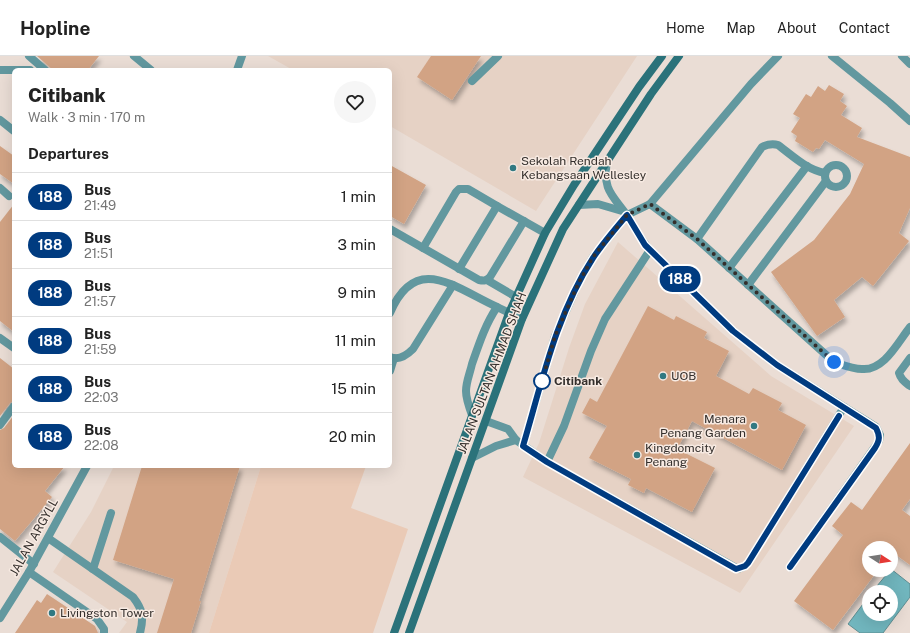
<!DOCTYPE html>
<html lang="en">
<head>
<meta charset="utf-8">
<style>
	:root { --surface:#fff; --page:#f6f6f6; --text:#222; --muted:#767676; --line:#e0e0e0 }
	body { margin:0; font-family:"Public Sans",sans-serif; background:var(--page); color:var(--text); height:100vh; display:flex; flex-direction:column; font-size:15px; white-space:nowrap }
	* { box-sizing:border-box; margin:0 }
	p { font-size:13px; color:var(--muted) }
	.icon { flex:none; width:22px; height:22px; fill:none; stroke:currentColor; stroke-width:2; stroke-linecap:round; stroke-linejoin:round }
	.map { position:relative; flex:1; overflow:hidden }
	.drawer { position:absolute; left:12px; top:12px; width:380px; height:400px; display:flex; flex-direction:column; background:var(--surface); border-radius:6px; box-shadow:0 4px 16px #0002 }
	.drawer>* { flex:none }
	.badge { padding:0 8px; border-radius:13px; font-size:14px; line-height:26px }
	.needle { width:26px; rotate:102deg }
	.fabs { position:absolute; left:862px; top:485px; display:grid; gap:8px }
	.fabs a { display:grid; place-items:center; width:36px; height:36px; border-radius:50%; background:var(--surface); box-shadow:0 4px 16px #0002; font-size:20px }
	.you { position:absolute; width:20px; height:20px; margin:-10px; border:3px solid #fff; border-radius:50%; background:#1a73e8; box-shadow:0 0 0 6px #1a73e833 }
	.map>.badge { position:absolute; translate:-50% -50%; box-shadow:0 0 0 2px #fff }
	h2 { padding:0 16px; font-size:15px; line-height:36px }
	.round { display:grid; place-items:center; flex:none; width:42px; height:42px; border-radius:21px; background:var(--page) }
	.overview { display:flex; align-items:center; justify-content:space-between; height:68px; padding:0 16px }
	h1 { font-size:19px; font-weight:800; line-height:30px }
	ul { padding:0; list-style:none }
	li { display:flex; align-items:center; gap:12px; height:48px; padding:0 16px; border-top:1px solid var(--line) }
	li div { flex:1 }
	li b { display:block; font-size:15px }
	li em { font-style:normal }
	li .badge { min-width:44px; font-weight:700; text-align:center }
	header { display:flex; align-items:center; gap:24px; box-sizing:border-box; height:56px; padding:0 20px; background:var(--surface); border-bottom:1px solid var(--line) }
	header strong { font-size:19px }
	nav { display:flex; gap:22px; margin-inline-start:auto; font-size:14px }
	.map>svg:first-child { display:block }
</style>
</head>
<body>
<header>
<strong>Hopline</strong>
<nav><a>Home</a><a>Map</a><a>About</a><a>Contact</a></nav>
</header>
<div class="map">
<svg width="910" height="577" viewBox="0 0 910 577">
	<defs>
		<filter id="shadow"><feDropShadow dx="2.5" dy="4.5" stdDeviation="2" flood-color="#0004"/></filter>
	</defs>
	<rect width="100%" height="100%" fill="#eaddd5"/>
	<!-- built -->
	<g fill="#e6d2c5">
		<polygon points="268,0 637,0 536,155 390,70 390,14 293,14"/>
		<polygon points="618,186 771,320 854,370 740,537 523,421 539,387 569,292 585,248"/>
		<polygon points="114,410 261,410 209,577 119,577 127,566 53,516 91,456"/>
	</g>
	<!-- green -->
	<polygon fill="#eacab6" points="261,410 366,410 351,452 408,473 373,577 209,577"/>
	<!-- water -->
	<polygon fill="#71b6be" stroke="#5f8e92" points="891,513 910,528 910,541 883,577 860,577 848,568 869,540 869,558 891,558 891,536 872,536"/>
	<!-- building -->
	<g fill="#d2a384" filter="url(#shadow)">
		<polygon points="37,0 99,0 88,14 53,14"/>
		<polygon points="431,0 481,0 452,44 417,21"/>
		<polygon points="829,29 844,38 840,45 847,50 841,59 862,72 857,81 910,101 910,152 899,177 909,185 873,230 862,221 834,244 845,261 817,280 771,216 814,184 850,138 864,108 825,84 819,93 816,92 813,96 795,85 797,80 791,76 800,62 793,58 806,38 811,41 818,30 825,35"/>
		<polygon points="0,90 14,100 14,128 0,118"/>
		<polygon points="390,109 426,129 404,168 390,160"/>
		<polygon points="14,148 14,276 0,265 0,166"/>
		<polygon points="648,250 674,264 676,260 707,276 704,282 729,295 716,320 749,338 753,332 782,347 778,354 806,369 782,414 692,365 677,393 715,412 692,456 646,432 644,437 628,429 631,423 589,402 607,370 582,357 590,342 597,346"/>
		<polygon points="0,302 14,313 14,345 10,347 0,360"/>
		<polygon points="14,359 14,410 65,410 45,435 52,441 15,485 0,473 0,374 4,372"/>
		<polygon points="910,387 910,443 902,454 910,460 910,509 892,496 891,497 891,492 869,492 869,514 878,514 833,574 794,545 843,479 832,470 851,446 862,454"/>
		<polygon points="142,410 240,410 199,545 201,545 191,577 157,577 174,523 113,504"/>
		<polygon points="47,538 95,570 98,577 15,577 37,544 41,547"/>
	</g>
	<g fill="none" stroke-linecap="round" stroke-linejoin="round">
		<!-- service -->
		<g stroke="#62989f" stroke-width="8">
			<polyline points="29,0 45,14"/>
			<polyline points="134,0 151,14"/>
			<polyline points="832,0 890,47 910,65"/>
			<polyline points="902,0 910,8"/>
			<polyline points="0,14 30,14"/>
			<polyline points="472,25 498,0"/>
			<polyline points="0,64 14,75"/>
			<circle cx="836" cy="120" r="11"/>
			<polyline points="0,132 9,140"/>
			<path d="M650,148L697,183L834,306C843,309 853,313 862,313C884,315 898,286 910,271"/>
			<polyline points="579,149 598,148 622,155"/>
			<path d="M390,173L479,224C484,225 486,225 490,221L524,165"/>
			<path d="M697,183L762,91C768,88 772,87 778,89C793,100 807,114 825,117"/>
			<polyline points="423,192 456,136 459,133 468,133 497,150"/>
			<polyline points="729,212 807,110"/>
			<polyline points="459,213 497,150 545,177"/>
			<polyline points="487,224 516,241"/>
			<polyline points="748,229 826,125"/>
			<path d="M390,257C416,196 455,232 497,251"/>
			<path d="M390,301C399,305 407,299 413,293L453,229"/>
			<path d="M910,302L899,317C901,324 905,326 910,330"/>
			<polyline points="390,315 394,302"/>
			<path d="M486,365L508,373L516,384L547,406L738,513L745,510L748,507L844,351L777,309L733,275L650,194C641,184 635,172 628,161C613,139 602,135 607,105"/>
			<polyline points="0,369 14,350"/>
			<polyline points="523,390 555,280 579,226 593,201 627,159 650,148 751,28 778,0"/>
			<polyline points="472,402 496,390 516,384"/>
			<polyline points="547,406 564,370 591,295 605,263 650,194"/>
			<path d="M48,482L133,541C143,554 144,561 140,577"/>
			<polyline points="790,511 879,385 880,379 876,371 844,351"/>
			<polyline points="93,513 111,457"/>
			<polyline points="29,516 97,563 104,573 104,577"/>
		</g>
		<!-- minor -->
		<g stroke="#62989f" stroke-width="8">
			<polyline points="0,282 14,292"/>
			<path d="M472,359C469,351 466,343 466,335C466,326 470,317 472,308C479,288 485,269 497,251L522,263"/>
			<polyline points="0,481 34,508"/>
		</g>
		<!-- tertiary -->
		<g stroke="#62989f" stroke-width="8">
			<polyline points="237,14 242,0"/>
			<polyline points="0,562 29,516 87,410"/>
		</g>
		<!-- secondary -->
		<g stroke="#2b727a" stroke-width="8">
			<polyline points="394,577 509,257 545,177 574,129 639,31 662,0"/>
			<polyline points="409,577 522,263 563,173 651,38 679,0"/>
		</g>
	</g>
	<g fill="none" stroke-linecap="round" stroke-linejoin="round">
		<!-- line casing -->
		<g stroke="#fff" stroke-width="9">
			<path id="line" d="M790,511L875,392C880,384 880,380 876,372L777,309L733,275L645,189L627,159C615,173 603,187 593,202C556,259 542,326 523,390L547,406L736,513L745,510L748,507L839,360"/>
		</g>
		<!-- line -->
		<use href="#line" stroke="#003b80" stroke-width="6"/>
		<!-- walk -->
		<polyline stroke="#342f2c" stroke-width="4" stroke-dasharray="0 7.2" points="542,325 555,280 579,226 593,201 627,159 650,148 697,183 834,306"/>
	</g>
	<!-- markers -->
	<g fill="#317982" stroke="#f7eae2" stroke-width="1.5">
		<circle cx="513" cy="112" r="4"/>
		<circle cx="663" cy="320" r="4"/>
		<circle cx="754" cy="370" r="4"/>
		<circle cx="637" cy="399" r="4"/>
		<circle cx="52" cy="557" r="4"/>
	</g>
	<circle fill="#fff" stroke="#003b80" stroke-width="2" cx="542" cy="325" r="8"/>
	<g text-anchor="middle" stroke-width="3" stroke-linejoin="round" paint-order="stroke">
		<!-- poi labels -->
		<g font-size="12" fill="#342f2c" stroke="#f7eae2" text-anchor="start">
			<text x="521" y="109">Sekolah Rendah<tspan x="521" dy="14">Kebangsaan Wellesley</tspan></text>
			<text x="671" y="324">UOB</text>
			<text x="746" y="367" text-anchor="end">Menara<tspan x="746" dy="14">Penang Garden</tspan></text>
			<text x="645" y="396">Kingdomcity<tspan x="645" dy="14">Penang</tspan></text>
			<text x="60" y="561">Livingston Tower</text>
		</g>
		<!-- street labels -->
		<g font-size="12" fill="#342f2c" stroke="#f7eae2">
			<text transform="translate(492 317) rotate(-69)" y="4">JALAN SULTAN AHMAD SHAH</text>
			<text transform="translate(34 481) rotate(-61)" y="4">JALAN ARGYLL</text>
		</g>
		<!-- stop labels -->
		<g font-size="12" font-weight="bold" fill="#342f2c" stroke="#f7eae2" text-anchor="start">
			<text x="554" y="329">Citibank</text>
		</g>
	</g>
</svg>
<div class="fabs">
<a><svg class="needle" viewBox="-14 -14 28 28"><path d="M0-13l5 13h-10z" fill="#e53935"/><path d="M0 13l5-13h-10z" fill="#767676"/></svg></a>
<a><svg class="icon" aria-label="locate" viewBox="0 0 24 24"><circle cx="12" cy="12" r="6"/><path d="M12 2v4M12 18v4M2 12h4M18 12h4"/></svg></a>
</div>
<div class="you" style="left:834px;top:306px"></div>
<b class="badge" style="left:680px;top:223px;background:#003b80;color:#fff">188</b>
<section class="drawer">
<div class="overview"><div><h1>Citibank</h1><p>Walk · 3 min · 170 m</p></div><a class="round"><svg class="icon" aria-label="heart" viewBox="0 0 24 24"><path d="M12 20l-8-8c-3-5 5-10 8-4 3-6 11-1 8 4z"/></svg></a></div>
<h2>Departures</h2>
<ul>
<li><span class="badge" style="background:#003b80;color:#fff">188</span><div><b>Bus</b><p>21:49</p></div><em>1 min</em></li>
<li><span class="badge" style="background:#003b80;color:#fff">188</span><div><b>Bus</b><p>21:51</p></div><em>3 min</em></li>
<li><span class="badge" style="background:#003b80;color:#fff">188</span><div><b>Bus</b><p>21:57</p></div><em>9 min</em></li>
<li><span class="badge" style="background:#003b80;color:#fff">188</span><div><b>Bus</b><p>21:59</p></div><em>11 min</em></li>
<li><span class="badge" style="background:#003b80;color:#fff">188</span><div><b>Bus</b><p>22:03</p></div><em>15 min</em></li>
<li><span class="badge" style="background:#003b80;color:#fff">188</span><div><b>Bus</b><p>22:08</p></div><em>20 min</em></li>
</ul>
</section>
</div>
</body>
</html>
